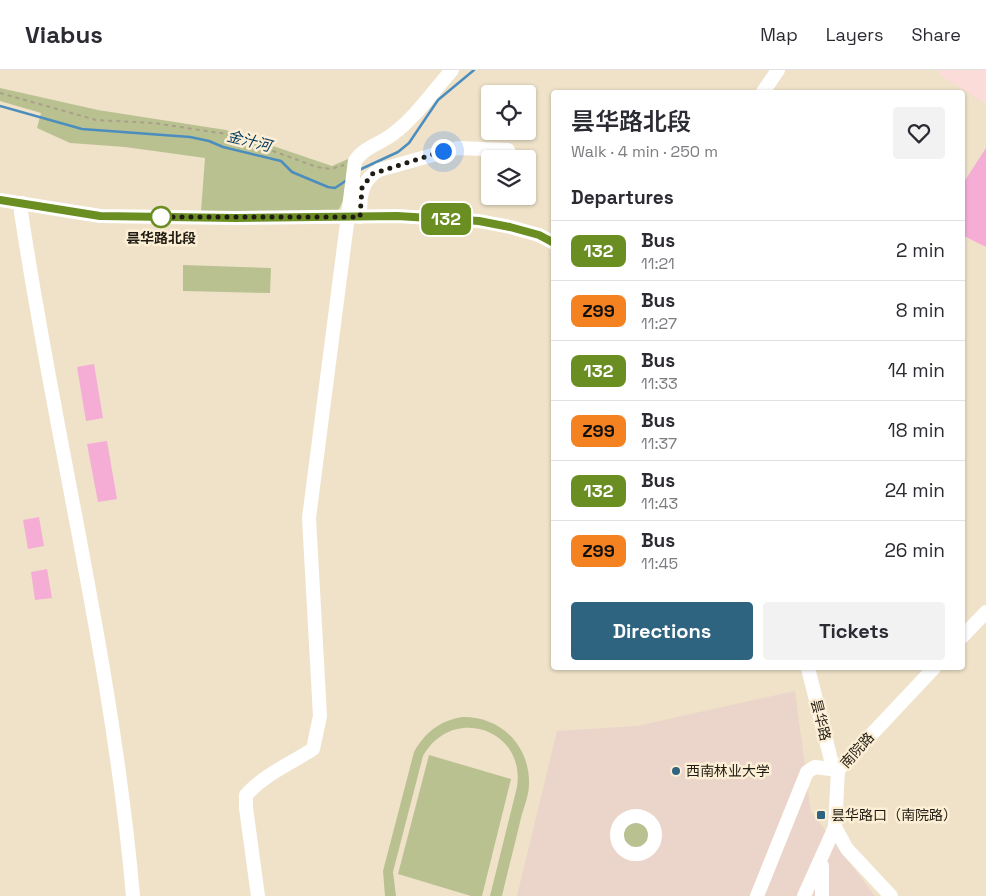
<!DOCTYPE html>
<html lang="en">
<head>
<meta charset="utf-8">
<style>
	:root { --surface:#fff; --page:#f2f2f3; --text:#2b2b33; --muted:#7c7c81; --line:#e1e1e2; --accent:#2f6480 }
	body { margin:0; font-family:"Space Grotesk","Noto Sans SC",sans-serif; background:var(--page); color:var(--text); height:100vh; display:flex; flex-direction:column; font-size:19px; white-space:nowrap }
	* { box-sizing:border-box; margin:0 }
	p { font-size:16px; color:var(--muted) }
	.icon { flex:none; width:28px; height:28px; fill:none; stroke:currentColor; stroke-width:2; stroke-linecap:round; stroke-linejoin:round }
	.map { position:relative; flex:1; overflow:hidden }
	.side { position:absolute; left:551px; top:20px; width:414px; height:580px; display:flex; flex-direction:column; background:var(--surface); border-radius:5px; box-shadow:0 1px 4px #0004 }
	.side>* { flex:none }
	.badge { padding:0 10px; border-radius:8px; font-size:18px; line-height:32px }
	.buttons { position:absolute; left:481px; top:15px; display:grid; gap:10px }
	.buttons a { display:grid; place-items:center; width:55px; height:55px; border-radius:5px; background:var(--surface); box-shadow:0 1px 4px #0004; font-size:25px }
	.you { position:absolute; width:25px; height:25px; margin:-12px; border:4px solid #fff; border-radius:50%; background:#1a73e8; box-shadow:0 0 0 8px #1a73e833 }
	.map>.badge { position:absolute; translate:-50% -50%; box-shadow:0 0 0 2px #fff }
	h2 { padding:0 20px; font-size:19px; line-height:45px }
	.round { display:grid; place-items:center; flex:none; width:52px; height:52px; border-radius:5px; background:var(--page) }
	.headline { display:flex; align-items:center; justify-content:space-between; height:85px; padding:0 20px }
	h1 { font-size:24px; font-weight:600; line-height:38px }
	.action { display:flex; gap:10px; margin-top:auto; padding:10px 20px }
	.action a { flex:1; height:58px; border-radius:5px; background:var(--accent); color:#fff; font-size:20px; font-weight:600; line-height:58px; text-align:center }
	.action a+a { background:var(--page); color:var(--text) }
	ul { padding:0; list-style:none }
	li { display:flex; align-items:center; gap:15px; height:60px; padding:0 20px; border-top:1px solid var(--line) }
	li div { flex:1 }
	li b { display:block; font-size:19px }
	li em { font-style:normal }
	li .badge { min-width:55px; font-weight:700; text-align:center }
	header { display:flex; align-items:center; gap:30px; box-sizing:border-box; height:70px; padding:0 25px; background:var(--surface); border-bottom:1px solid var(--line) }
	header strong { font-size:24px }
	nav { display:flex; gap:28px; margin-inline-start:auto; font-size:18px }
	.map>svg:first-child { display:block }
</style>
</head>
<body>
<header>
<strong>Viabus</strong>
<nav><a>Map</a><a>Layers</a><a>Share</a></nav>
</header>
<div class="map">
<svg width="986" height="826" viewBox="0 0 986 826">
	<rect width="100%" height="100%" fill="#efe2c9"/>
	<!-- education -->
	<polygon fill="#ebd4c9" points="795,621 811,742 875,826 517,826 557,661 637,656"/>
	<!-- green -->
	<g fill="#bac191">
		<polygon points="0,18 98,40 226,60 332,96 348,89 344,129 338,141 201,141 205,88 125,77 70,73 37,58 41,43 0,31"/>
		<polygon points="183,195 271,198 270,223 183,221"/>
		<path d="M462,647C501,646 530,676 529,714C529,725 524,737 521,748C515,774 508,800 502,826H490L517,717C526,659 452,634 423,686L393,802L396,826H385L383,801L414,682C425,662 440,651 462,647Z"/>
		<polygon points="429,685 511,709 482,826 471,826 398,804"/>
		<circle cx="636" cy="765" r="15"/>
	</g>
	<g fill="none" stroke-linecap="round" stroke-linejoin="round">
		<!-- stream -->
		<g stroke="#4b8dbd" stroke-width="2.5">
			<polyline points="0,36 82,59 190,67 209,71 223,77 281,91 292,102 328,117 335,118 347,110"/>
			<polyline points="359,100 398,82 409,73 438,30 474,0"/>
		</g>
	</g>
	<!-- building -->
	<g fill="#f5add6">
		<polygon points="986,78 986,177 962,165 962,115"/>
		<polygon points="94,294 103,348 86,351 77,297"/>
		<polygon points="107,371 117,429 98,432 87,374"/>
		<polygon points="39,447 44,476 28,479 23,450"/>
		<polygon points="47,499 52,528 35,530 31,502"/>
	</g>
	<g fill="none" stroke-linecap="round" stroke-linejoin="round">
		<!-- path -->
		<polyline stroke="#a99f8b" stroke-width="2" stroke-dasharray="4 4" stroke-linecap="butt" points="0,23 96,50 154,53 226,64 317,97 331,99 344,95"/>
		<!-- minor -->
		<g stroke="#fff" stroke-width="14">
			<polyline points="763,22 778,0"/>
			<polyline points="0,130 100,146 236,148 397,146 479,151 510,157 539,165 554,173"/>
			<path d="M22,133L21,142C55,370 113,595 133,826"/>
			<path d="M360,147C360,127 360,111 379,100L458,78L508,80"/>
			<polyline points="962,567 986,542"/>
			<polyline points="808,598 831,690 838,700"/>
			<circle cx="636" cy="765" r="19"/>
			<path d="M258,826L246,738V725C265,704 290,694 313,679L320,646L309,448L355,91C364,77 380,74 393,64C416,47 433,21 452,0"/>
			<polyline points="757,826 807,702 815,697 838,700"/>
			<polyline points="804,826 835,757"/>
			<polyline points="822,826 822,796"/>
			<polyline points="891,826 847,779 835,757 838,700 934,598"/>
		</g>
		<!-- major -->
		<g stroke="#fcdcd8" stroke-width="16">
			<polyline points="947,0 986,25"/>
			<polyline points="974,0 986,8"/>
		</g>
	</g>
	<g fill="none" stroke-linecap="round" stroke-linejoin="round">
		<!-- line casing -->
		<g stroke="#fff" stroke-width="11">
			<polyline id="line" points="0,130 100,146 236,148 397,146 479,151 510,157 539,165 554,173"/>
		</g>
		<!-- line -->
		<use href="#line" stroke="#6b8e23" stroke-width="8"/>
		<!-- walk -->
		<polyline stroke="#211c13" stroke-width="5" stroke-dasharray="0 9" points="161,147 158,147 360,147 362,118 372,104 443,81"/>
	</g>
	<!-- markers -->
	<circle fill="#fff" stroke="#6b8e23" stroke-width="2.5" cx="161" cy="147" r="10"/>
	<g fill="#2f6480" stroke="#fdefd6" stroke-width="2">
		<circle cx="676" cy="701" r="5"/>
		<rect x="816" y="740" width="10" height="10" rx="2.5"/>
	</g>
	<g text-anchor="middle" stroke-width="5" stroke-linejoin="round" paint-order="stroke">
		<!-- stop labels -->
		<g font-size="14" font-weight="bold" fill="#211c13" stroke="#fdefd6">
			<text x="161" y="173">昙华路北段</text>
		</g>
		<!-- street labels -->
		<g font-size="14" fill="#211c13" stroke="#fdefd6">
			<text transform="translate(821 650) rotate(76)" y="5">昙华路</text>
			<text transform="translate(857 680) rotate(-48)" y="5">南院路</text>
		</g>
		<!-- poi labels -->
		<g font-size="14" fill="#211c13" stroke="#fdefd6" text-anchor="start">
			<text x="686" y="706">西南林业大学</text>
			<text x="831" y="750">昙华路口（南院路）</text>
		</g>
		<!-- water labels -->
		<g font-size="15" font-style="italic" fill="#023859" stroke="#fdefd6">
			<text transform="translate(249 71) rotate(14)" y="5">金汁河</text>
		</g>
	</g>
</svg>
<div class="buttons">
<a><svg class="icon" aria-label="locate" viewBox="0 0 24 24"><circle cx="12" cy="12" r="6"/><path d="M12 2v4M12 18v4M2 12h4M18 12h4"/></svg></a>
<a><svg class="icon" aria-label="layers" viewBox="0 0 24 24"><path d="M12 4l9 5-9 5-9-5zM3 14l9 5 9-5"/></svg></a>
</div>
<div class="you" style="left:443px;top:81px"></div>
<b class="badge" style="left:446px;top:149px;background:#6b8e23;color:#fff">132</b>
<section class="side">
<div class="headline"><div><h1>昙华路北段</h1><p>Walk · 4 min · 250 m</p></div><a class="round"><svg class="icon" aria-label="heart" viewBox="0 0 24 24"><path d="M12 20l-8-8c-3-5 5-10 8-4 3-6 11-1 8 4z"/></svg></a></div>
<h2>Departures</h2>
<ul>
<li><span class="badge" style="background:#6b8e23;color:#fff">132</span><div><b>Bus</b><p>11:21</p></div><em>2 min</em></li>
<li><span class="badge" style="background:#f58220;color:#111">Z99</span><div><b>Bus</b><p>11:27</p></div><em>8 min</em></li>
<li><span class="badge" style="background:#6b8e23;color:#fff">132</span><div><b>Bus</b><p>11:33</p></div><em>14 min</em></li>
<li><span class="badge" style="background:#f58220;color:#111">Z99</span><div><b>Bus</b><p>11:37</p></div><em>18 min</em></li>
<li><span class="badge" style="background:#6b8e23;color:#fff">132</span><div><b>Bus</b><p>11:43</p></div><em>24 min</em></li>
<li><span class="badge" style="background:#f58220;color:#111">Z99</span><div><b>Bus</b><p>11:45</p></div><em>26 min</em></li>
</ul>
<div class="action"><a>Directions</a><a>Tickets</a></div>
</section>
</div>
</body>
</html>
